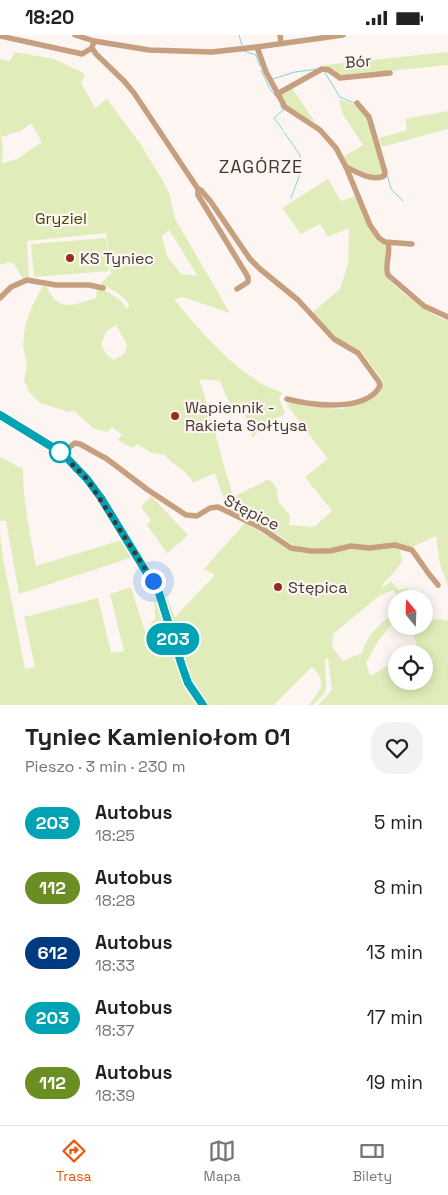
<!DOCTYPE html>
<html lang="pl">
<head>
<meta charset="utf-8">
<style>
	:root { --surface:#fff; --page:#f2f2f2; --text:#222; --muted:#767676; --line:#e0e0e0; --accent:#ea580c }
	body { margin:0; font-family:"Space Grotesk",sans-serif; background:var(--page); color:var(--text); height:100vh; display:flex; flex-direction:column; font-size:19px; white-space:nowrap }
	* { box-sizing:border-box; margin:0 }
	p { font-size:16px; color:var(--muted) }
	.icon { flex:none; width:28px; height:28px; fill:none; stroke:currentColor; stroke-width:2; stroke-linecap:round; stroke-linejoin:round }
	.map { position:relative; height:670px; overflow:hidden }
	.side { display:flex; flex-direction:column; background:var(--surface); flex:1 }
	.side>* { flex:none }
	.badge { padding:0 10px; border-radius:16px; font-size:18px; line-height:32px }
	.needle { width:32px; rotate:341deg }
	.controls { position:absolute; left:388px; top:555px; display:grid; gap:10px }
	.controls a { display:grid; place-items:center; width:45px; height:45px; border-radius:50%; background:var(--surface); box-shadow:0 2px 12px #0003; font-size:25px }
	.you { position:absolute; width:25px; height:25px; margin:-12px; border:4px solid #fff; border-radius:50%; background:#1a73e8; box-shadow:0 0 0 8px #1a73e833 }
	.map>.badge { position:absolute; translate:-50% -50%; box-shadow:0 0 0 2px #fff }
	.round { display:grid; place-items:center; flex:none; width:52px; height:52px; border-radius:20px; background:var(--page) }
	.headline { display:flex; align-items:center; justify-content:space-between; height:85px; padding:0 25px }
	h1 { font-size:24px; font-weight:800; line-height:38px }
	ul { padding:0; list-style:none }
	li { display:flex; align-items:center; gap:15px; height:65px; padding:0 25px }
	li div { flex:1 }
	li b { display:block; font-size:19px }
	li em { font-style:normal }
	li .badge { min-width:55px; font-weight:700; text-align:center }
	.status { display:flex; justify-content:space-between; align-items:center; height:35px; padding:0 25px; background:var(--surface); direction:ltr }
	.status svg { height:14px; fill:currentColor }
	.dock { display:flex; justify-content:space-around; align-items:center; height:70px; border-top:1px solid var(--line); background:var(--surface); font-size:14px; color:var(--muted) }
	.dock a { display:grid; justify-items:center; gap:2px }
	.dock .on { color:var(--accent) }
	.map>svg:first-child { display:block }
</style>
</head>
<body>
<div class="status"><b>18:20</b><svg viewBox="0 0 49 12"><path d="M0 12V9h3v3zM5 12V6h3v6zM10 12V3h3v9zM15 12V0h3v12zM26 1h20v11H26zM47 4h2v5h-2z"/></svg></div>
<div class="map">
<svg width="448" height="670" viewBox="0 0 448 670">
	<rect width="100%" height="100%" fill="#fcf5f2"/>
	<!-- green -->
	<g fill="#e0edba" fill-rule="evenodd">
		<path d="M15,17L54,24L85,39L81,48L95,73L107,64L141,110L163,146L169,158L175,184L230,278L183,262L174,264C198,294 226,326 259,347C266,352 275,355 283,358L279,363L285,378L284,380L263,389L253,403L242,372L232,374L220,346L199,344C212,381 220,420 232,457L224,464L215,438L193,448C189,436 173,431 165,420L152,418L137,409L132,413L118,405L122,400L112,392L107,397L93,393L74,376L69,377L40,368L29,357L24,345L27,330L23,311L25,291L32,271L43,251L47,252C58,278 73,270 96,263L97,253C110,257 120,263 127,274L129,269C121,260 114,254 102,250V247L111,239L106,198L27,206L29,242L23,244L14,229L10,227L0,230V24L10,26ZM31,88L42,107L17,124L2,128L3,112L1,102L21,96ZM169,195L197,240L196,241L181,239L167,221L162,201ZM116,290L127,310L125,318L114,325L106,319L101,309L106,297Z"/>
		<polygon points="448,17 448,30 341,41 333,34 324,32 325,30"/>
		<path d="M292,53L315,87C300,80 288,75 281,60Z"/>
		<polygon points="339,64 353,69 366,81 382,132 382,139 373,142 349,131 343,122 363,110 342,78"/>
		<polygon points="448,76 448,94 382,112 379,103 407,95 405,84"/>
		<path d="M328,144L341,166L355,161L384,209C389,219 383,226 384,236C385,247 426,277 437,281C440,283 444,284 448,285V551L440,529L436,501L412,512L405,510L400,515L402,526C397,537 383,546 381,554L391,546L399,555L408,553L414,564H400L393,555L379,561L333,599L332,612L343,626L362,618C368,598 380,589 396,577V584L378,606L366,628L370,641L396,626V646H424V619H408L418,613L411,593L424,591V588L438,584L448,586V670H318L332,655L328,622L325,625L326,653L324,659L313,670H309C321,654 328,648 312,632L274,670H205L183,629L172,585L162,555H164L175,582L215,540L204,534L245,488L291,515L329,514L308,513L293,510L277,499L272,500L224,474L223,470L237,460L267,445L271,446L276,452L279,468L290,480L289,490L314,492L332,476L305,442L328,424L287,370L290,367L310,372L344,374L345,370L360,367L379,357L383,346L361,316L350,309L334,304L313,277L340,254L348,229L349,193L328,202L320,189L301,199L282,173Z"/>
		<polygon points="106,203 109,236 34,242 31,209"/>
		<path d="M0,422L23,434C23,467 30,498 36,531L122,505L133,522L19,559L6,486H0Z"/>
		<polygon points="151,461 188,500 167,518 147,490 151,485 141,472"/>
		<polygon points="0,500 4,528 25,634 35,632 24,582 98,563 111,618 124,616 110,559 131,552 145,597 155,583 154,562 157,560 186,649 197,670 0,670"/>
	</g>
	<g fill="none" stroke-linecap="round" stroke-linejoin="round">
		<!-- stream -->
		<g stroke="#80d4de" stroke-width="1">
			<polyline points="239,0 242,10"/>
			<polyline points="244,16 256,20 260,31"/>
			<polyline points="261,35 270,54 275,60"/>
			<polyline points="325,38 340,62 354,68"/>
			<polyline points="273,44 295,37 318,34"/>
			<polyline points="280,70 283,75 274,83 283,95"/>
			<polyline points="284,97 300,120 300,139 291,163"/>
			<polyline points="387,140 391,154 403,166"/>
		</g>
		<!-- street -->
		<g stroke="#c69f7e" stroke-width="5.5">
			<polyline points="75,0 94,6 149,15 212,17 257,12 343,0"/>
			<polyline points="280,0 281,8"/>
			<polyline points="0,1 78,18 82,19 92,13"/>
			<path d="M94,6L92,13L96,19L124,46L134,58L198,154L201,155L211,167L250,224L260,234L298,265L334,304L358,318L379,347L380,351C366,378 310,370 287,364"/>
			<polyline points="257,12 266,37 285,72 320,95 336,113 346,132 370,190 379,203 385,207 412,209"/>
			<polyline points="277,59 322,34 329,35 340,43 390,38"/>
			<path d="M346,132C357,137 372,147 384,141L385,137L369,82L357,68"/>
			<polyline points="198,154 198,160 248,242 248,247 237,254"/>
			<path d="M388,208C391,221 384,229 388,240L424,271L448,282"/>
			<polyline points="0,263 11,252 27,245 56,250 89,250 103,253"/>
			<polyline points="62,418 75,408 80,409 107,424 148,455 186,480 197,481 210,473 218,472 261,493 291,513 311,516 330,516 351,511 369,513 395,510 412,515 429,539 438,550"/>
		</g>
		<!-- secondary -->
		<polyline stroke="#ab7441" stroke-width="8" points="0,380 62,418 87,444 101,463 159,558 181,631 188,648 203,670"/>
	</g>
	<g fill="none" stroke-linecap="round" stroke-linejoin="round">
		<!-- line casing -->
		<g stroke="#fff" stroke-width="11">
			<polyline id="line" points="0,380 62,418 87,444 101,463 159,558 182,631 188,648 203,670"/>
		</g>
		<!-- line -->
		<use href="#line" stroke="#00a3b4" stroke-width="8"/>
		<!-- walk -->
		<polyline stroke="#433631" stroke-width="5" stroke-dasharray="0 9" points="60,417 87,444 153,546"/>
	</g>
	<!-- markers -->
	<g fill="#962d16" stroke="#fcf5f2" stroke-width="2">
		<circle cx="70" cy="223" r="5"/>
		<circle cx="175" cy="381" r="5"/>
		<circle cx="278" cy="552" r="5"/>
	</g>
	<circle fill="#fff" stroke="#00a3b4" stroke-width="2.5" cx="60" cy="417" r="10"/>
	<g text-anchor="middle" stroke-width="4.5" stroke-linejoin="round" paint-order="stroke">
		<!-- street labels -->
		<g font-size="16" fill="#433631" stroke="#fcf5f2">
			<text transform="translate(358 26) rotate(-4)" y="6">Bór</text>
			<text transform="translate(252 477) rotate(27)" y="6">Stępice</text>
		</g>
		<!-- park labels -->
		<g font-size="16" fill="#3e4900" stroke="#fcf5f2">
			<text x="61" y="189">Gryziel</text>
		</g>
		<!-- poi labels -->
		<g font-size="16" fill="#433631" stroke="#fcf5f2" text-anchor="start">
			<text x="80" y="229">KS Tyniec</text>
			<text x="185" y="378">Wapiennik -<tspan x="185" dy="18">Rakieta Sołtysa</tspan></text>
			<text x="288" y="558">Stępica</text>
		</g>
		<!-- neighbourhood labels -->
		<g font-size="18" letter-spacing="1" fill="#433631" stroke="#fcf5f2">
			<text x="261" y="138">ZAGÓRZE</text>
		</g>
	</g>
</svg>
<div class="controls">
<a><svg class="needle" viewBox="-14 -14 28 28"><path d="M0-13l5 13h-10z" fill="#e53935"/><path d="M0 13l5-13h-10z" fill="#767676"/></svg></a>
<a><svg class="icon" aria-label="locate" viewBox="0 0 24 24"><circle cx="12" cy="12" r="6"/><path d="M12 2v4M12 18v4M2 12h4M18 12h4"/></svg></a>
</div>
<div class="you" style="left:153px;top:546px"></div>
<b class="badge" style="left:173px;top:604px;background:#00a3b4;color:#fff">203</b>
</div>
<section class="side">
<div class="headline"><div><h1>Tyniec Kamieniołom 01</h1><p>Pieszo · 3 min · 230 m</p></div><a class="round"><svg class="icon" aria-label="heart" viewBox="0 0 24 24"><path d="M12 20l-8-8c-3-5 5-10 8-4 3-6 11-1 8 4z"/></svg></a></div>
<ul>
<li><span class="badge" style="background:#00a3b4;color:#fff">203</span><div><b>Autobus</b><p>18:25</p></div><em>5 min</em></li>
<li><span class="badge" style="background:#6b8e23;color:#fff">112</span><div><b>Autobus</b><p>18:28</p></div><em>8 min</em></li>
<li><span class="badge" style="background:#003b80;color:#fff">612</span><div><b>Autobus</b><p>18:33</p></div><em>13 min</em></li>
<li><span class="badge" style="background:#00a3b4;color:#fff">203</span><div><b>Autobus</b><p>18:37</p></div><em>17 min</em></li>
<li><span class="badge" style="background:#6b8e23;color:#fff">112</span><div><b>Autobus</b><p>18:39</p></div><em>19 min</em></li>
</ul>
</section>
<nav class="dock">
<a class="on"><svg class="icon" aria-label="directions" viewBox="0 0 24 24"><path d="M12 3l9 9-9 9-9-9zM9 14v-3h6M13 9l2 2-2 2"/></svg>Trasa</a>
<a><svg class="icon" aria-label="map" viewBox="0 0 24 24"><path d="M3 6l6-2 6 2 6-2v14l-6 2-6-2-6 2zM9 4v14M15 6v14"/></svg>Mapa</a>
<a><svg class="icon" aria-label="tickets" viewBox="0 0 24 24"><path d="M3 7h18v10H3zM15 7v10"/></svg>Bilety</a>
</nav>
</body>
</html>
